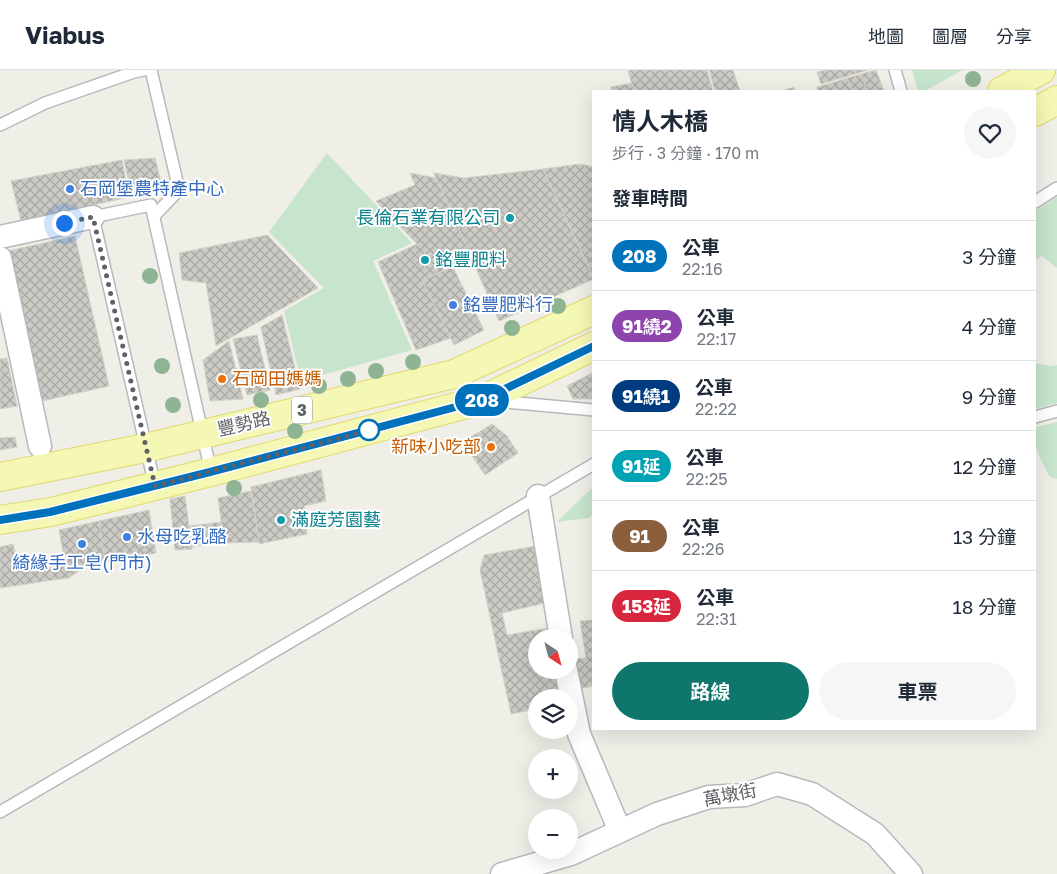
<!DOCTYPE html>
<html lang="zh-TW">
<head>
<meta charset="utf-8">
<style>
	:root { --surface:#fff; --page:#f6f6f7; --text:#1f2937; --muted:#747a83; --line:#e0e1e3; --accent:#0f766e }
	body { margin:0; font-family:"Golos Text","Noto Sans TC",sans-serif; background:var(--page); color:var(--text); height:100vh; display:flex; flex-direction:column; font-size:19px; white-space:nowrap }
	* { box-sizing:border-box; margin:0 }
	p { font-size:16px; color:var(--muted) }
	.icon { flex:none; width:28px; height:28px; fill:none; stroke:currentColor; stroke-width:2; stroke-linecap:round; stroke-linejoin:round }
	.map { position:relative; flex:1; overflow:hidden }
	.side { position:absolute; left:592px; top:20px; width:444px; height:640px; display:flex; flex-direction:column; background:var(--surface); border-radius:0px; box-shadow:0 5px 20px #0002 }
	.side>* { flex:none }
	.badge { padding:0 10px; border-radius:16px; font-size:18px; line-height:32px }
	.needle { width:32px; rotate:144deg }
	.fabs { position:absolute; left:528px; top:559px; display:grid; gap:10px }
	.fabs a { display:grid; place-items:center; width:50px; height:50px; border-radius:50%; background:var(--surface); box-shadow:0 5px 20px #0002; font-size:25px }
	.you { position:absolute; width:25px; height:25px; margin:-12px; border:4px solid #fff; border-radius:50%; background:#1a73e8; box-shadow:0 0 0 8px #1a73e833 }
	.map>.badge { position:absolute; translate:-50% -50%; box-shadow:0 0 0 2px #fff }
	h2 { padding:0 20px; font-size:19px; line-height:45px }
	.round { display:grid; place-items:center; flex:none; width:52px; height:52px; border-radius:26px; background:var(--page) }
	.overview { display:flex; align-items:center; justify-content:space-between; height:85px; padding:0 20px }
	h1 { font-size:24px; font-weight:700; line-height:38px }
	.action { display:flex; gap:10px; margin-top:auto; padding:10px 20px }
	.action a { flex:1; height:58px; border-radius:30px; background:var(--accent); color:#fff; font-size:20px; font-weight:700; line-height:58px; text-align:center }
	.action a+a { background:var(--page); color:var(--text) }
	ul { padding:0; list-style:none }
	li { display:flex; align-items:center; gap:15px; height:70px; padding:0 20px; border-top:1px solid var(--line) }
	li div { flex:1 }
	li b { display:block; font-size:19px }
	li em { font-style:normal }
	li .badge { min-width:55px; font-weight:700; text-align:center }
	header { display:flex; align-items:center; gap:30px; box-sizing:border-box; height:70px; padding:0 25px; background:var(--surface); border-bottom:1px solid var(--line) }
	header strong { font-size:24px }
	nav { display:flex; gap:28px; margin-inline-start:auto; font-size:18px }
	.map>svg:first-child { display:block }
</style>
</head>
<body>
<header>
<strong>Viabus</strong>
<nav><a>地圖</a><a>圖層</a><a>分享</a></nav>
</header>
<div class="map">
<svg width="1057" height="804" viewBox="0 0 1057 804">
	<defs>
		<pattern id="building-cross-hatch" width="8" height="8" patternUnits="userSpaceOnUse" patternTransform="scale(1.25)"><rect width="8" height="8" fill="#cbcac4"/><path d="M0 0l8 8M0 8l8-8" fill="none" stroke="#a8a7a3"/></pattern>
	</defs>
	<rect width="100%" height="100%" fill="#efefe8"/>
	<!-- grass -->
	<g fill="#c7e4cd">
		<polygon points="912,0 963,0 924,21 918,21"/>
		<polygon points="327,83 412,173 373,191 412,280 301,311 284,241 324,218 269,162"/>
		<polygon points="1057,127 1057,198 1042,186 1035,190 1035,141"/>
		<polygon points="1035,293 1050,296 1057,295 1057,333 1035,339"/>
		<path d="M1057,352V409L1050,407C1042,391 1031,375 1036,357Z"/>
		<polygon points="594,416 594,441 590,448 557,452"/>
	</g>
	<!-- building -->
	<g fill="url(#building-cross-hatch)" stroke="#d4d2c7">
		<polygon points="632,0 707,0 713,21 634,21 628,1"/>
		<polygon points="709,0 733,0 740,21 715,21"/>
		<polygon points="825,0 868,0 821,14 817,2"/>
		<polygon points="876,0 884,21 867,21 861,4"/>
		<polygon points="861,4 867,21 852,21 847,8"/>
		<polygon points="847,8 852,21 835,21 832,13"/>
		<polygon points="632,13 634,21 612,21 611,17"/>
		<polygon points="832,13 835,21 818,21 817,17"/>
		<polygon points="794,17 795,21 782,21"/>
		<polygon points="155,88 163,120 132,125 124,90"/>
		<polygon points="122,90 129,127 21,151 11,111"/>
		<polygon points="580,94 594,97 594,209 543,99"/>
		<polygon points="543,99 594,209 499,251 434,103 464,108"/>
		<polygon points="410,103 436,108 472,188 422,210 451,268 416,280 378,192 417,174 376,131 415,115"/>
		<polygon points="267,165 318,218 216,276 206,213 182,210 179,183"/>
		<polygon points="75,166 109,316 42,331 8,181"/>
		<polygon points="453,197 484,260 454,275 422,210"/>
		<polygon points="282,245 300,319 276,325 261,257"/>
		<polygon points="257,265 270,320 247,325 233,269"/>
		<polygon points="229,271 243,329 210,331 203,290"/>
		<polygon points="7,288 17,336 0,339 0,289"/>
		<polygon points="594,302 594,329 573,329 567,316"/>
		<polygon points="492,354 507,366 518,383 485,405 463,372"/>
		<polygon points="15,367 17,377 0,380 0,368"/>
		<polygon points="321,400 326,431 304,436 307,464 259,474 251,417"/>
		<polygon points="251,421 259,472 224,473 218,428"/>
		<polygon points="185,426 192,479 175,480 170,429"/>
		<polygon points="149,440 156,483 105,493 99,451"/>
		<polygon points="99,451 105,493 84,497 69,508 53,510 49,491 64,488 59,460"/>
		<polygon points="221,452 224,473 208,474 206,454"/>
		<polygon points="206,454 208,474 191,477 189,456"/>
		<polygon points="13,474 19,497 49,491 53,510 0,518 0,477"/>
		<polygon points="536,476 545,533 502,543 507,565 548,558 550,568 536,568 536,600 558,600 564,628 536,628 536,639 511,644 480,500 484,485"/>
		<polygon points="592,545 594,545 594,616 577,619 572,589 586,588 580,551 593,550"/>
	</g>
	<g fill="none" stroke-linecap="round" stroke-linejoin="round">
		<!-- lane casing -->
		<g stroke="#b8b8bd" stroke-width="14">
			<g id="lane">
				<polyline points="151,0 179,120 154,146"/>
				<polyline points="895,0 901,21"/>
				<polyline points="0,55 45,33 134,2 144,0"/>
				<polyline points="1035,132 1057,118"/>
				<polyline points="496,331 594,340"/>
				<polyline points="1035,347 1057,341"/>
				<polyline points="155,416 93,147 151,135 211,402"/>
				<polyline points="0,742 594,394"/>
			</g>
		</g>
		<!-- street casing -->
		<g stroke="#b8b8bd" stroke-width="25">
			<g id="street">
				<polyline points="0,167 93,147"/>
				<polyline points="0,188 40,376"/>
				<polyline points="538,426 561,568"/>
				<polyline points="566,600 579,664 620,761"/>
				<polyline points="502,804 571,784 657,744 709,727 745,725 777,714 812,724 875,764 911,804"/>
			</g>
		</g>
		<!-- primary casing -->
		<g stroke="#e3d96d" stroke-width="30">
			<g id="primary">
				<polyline points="1002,21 1041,0"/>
				<polyline points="1035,42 1057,30"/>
				<polyline points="0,407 145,378 454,304 594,240"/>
				<polyline points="0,450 51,442 211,402 482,330 594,276"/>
			</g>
		</g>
		<!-- lane -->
		<use href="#lane" stroke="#fff" stroke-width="11"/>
		<!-- street -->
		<use href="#street" stroke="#fff" stroke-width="22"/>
		<!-- primary -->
		<use href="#primary" stroke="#f5f7b5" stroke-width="28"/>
	</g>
	<!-- trees -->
	<g fill="#8fb494">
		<circle cx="973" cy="9" r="8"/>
		<circle cx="150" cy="206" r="8"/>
		<circle cx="558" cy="236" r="8"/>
		<circle cx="512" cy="258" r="8"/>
		<circle cx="413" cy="292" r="8"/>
		<circle cx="162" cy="296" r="8"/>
		<circle cx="376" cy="301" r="8"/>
		<circle cx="348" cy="309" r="8"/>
		<circle cx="319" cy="316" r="8"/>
		<circle cx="261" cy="330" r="8"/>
		<circle cx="173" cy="335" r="8"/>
		<circle cx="295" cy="361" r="8"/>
		<circle cx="234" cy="418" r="8"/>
	</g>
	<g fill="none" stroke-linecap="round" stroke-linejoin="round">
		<!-- line casing -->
		<g stroke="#fff" stroke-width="11">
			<polyline id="line" points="0,450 50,442 210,402 482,330 594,276"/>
		</g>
		<!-- line -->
		<use href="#line" stroke="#0072bc" stroke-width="8"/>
		<!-- walk -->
		<polyline stroke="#5f6166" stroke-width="5" stroke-dasharray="0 9" points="64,153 93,147 155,416 375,359 369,360"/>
	</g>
	<!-- markers -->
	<g fill="#3f7fe0" stroke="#fff" stroke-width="2">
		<circle cx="70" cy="119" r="5"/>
		<circle cx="453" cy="235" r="5"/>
		<circle cx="127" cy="467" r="5"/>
		<circle cx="82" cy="474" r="5"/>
	</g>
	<g fill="#0f9aa8" stroke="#fff" stroke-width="2">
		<circle cx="510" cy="148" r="5"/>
		<circle cx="425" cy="190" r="5"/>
		<circle cx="281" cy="450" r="5"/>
	</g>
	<g fill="#e8710a" stroke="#fff" stroke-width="2">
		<circle cx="222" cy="309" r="5"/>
		<circle cx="491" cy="377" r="5"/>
	</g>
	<circle fill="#fff" stroke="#0072bc" stroke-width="2.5" cx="369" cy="360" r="10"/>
	<g text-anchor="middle" stroke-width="4" stroke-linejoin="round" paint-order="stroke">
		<!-- shield labels -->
		<rect fill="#fff" stroke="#8f9094" stroke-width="1" x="292" y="326.5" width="20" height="27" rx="4"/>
		<g font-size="16" font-weight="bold" fill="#5f6166">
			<text x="302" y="346">3</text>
		</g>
		<!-- shop labels -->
		<g font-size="18" fill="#366cbe" stroke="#fff" text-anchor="start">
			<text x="80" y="125">石岡堡農特產中心</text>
			<text x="463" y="241">銘豐肥料行</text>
			<text x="137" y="473">水母吃乳酪</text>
			<text x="82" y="499" text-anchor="middle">綺緣手工皂(門市)</text>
		</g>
		<!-- culture labels -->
		<g font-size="18" fill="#0d838f" stroke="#fff" text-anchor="start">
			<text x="500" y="154" text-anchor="end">長倫石業有限公司</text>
			<text x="435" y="196">銘豐肥料</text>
			<text x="291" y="456">滿庭芳園藝</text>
		</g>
		<!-- food labels -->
		<g font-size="18" fill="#c56008" stroke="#fff" text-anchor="start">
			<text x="232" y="315">石岡田媽媽</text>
			<text x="481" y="383" text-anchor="end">新味小吃部</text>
		</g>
		<!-- street labels -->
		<g font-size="18" fill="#5f6166" stroke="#fff">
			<text transform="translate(244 354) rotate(-13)" y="6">豐勢路</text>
			<text transform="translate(730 725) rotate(-11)" y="6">萬墩街</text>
		</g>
	</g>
</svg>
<div class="fabs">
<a><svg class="needle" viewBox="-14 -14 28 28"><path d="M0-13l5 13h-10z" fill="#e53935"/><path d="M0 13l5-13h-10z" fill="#747a83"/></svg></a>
<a><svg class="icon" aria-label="layers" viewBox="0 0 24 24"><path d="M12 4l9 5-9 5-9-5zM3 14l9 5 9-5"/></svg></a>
<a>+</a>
<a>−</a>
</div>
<div class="you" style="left:64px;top:153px"></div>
<b class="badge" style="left:482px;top:330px;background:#0072bc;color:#fff">208</b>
<section class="side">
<div class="overview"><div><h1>情人木橋</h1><p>步行 · 3 分鐘 · 170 m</p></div><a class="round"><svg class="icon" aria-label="heart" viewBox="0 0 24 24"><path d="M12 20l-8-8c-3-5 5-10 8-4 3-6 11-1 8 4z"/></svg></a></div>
<h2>發車時間</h2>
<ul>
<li><span class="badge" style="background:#0072bc;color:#fff">208</span><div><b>公車</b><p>22:16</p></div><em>3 分鐘</em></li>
<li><span class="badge" style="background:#8e44ad;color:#fff">91繞2</span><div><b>公車</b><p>22:17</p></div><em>4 分鐘</em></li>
<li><span class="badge" style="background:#003b80;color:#fff">91繞1</span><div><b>公車</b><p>22:22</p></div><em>9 分鐘</em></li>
<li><span class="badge" style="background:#00a3b4;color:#fff">91延</span><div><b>公車</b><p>22:25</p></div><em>12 分鐘</em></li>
<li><span class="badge" style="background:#8b5e3c;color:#fff">91</span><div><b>公車</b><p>22:26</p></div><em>13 分鐘</em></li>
<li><span class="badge" style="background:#d7263d;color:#fff">153延</span><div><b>公車</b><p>22:31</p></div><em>18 分鐘</em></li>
</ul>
<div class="action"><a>路線</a><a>車票</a></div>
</section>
</div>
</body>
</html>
